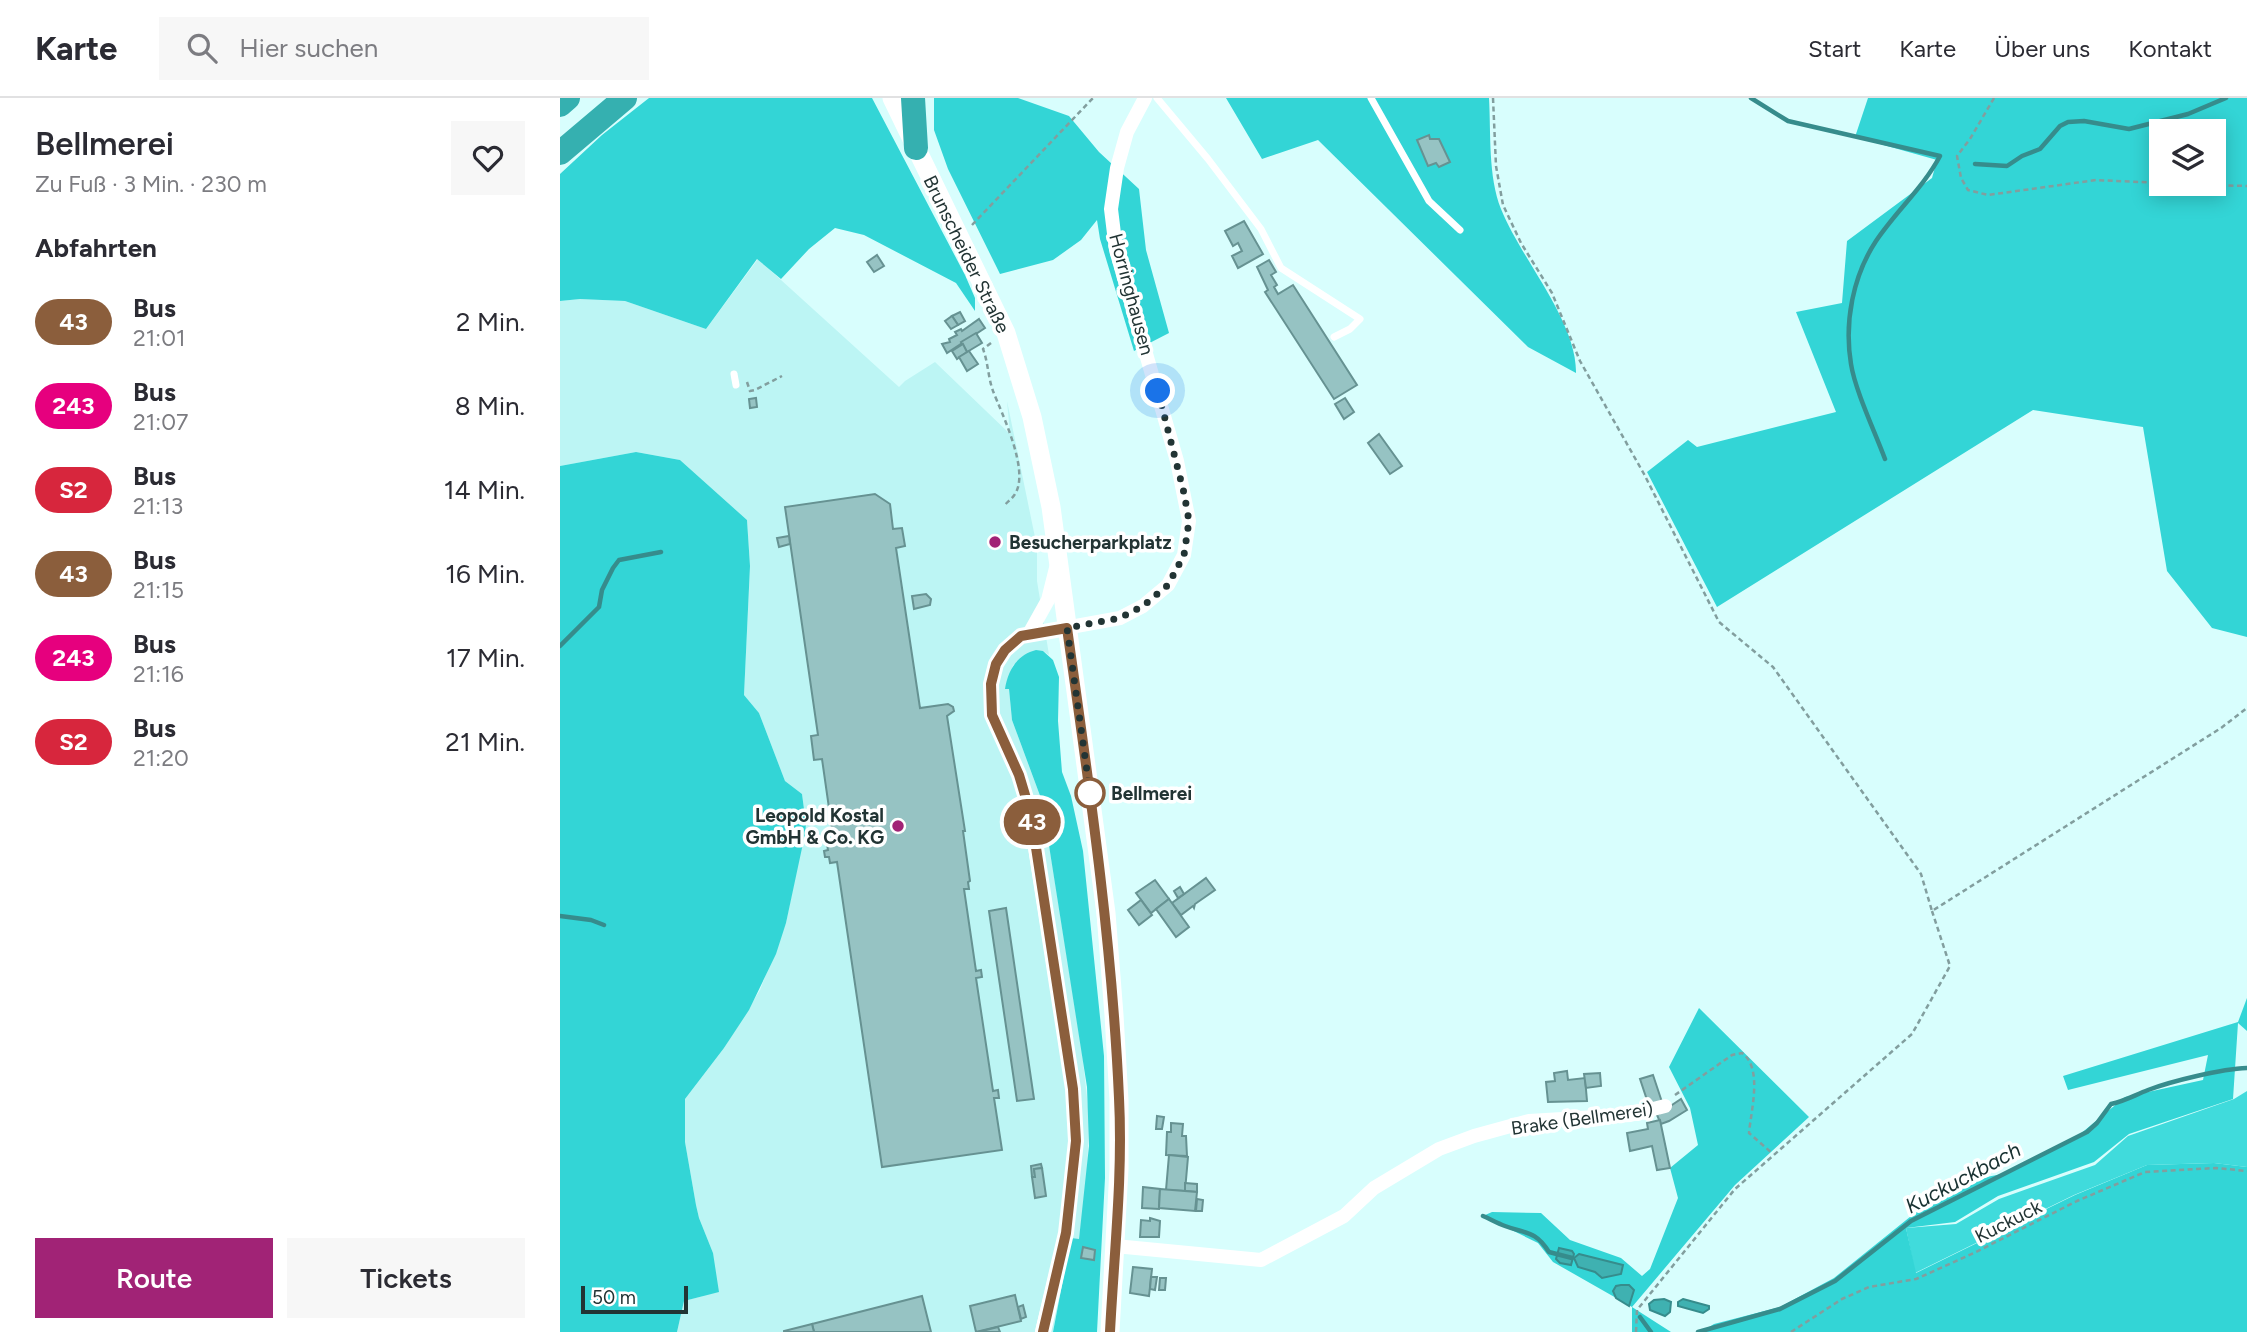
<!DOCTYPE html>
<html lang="de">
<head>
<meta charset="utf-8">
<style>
	:root { --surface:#fff; --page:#f7f7f7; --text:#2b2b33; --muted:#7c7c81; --line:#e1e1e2; --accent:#a12376 }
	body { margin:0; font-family:Figtree,sans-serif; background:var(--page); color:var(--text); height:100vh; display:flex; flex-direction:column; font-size:26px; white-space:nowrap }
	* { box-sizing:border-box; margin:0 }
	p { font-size:23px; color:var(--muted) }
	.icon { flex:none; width:38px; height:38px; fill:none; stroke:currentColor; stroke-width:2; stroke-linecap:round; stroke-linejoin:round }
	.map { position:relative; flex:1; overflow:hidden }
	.side { display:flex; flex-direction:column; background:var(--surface); width:560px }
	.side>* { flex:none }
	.badge { padding:0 14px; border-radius:23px; font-size:24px; line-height:46px }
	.tools { position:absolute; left:1589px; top:21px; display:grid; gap:14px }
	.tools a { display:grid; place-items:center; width:77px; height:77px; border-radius:0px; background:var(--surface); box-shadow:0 4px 18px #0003; font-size:35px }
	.scale { position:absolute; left:21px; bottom:18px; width:107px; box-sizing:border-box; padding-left:7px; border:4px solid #223434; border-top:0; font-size:19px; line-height:24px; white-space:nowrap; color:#223434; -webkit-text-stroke:5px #fff; paint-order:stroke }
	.you { position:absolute; width:35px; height:35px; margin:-18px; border:5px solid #fff; border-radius:50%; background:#1a73e8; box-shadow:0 0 0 10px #1a73e833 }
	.map>.badge { position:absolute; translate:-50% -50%; box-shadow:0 0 0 4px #fff }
	h2 { padding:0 35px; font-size:26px; line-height:63px }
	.round { display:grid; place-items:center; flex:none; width:74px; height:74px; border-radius:0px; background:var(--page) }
	.summary { display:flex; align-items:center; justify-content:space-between; height:119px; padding:0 35px }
	h1 { font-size:33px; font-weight:600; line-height:52px }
	.cta { display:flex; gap:14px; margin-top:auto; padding:14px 35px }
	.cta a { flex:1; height:80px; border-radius:0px; background:var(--accent); color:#fff; font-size:28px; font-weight:600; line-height:80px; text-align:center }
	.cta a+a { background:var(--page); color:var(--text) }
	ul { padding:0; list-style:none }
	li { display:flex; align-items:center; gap:21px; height:84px; padding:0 35px }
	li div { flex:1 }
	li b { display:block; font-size:26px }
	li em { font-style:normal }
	li .badge { min-width:77px; font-weight:700; text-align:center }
	header { display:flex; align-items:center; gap:42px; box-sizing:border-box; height:98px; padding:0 35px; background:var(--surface); border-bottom:2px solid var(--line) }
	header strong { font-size:33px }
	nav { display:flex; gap:38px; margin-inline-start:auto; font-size:24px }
	.search { width:490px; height:63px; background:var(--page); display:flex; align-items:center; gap:18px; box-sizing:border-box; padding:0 24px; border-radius:0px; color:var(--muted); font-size:26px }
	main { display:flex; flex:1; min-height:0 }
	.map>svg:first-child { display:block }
</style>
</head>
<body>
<header>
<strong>Karte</strong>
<div class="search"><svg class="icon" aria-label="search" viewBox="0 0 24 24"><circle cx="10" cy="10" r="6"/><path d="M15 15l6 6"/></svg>Hier suchen</div>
<nav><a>Start</a><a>Karte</a><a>Über uns</a><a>Kontakt</a></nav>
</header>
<main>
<section class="side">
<div class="summary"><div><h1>Bellmerei</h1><p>Zu Fuß · 3 Min. · 230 m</p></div><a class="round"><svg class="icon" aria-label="heart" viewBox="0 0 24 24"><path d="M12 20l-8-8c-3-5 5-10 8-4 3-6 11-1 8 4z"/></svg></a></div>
<h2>Abfahrten</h2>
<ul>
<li><span class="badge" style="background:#8b5e3c;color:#fff">43</span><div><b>Bus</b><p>21:01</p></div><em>2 Min.</em></li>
<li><span class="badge" style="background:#e6007e;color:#fff">243</span><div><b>Bus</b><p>21:07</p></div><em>8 Min.</em></li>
<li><span class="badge" style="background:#d7263d;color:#fff">S2</span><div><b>Bus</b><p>21:13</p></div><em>14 Min.</em></li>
<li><span class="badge" style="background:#8b5e3c;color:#fff">43</span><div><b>Bus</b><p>21:15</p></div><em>16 Min.</em></li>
<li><span class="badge" style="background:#e6007e;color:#fff">243</span><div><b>Bus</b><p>21:16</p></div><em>17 Min.</em></li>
<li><span class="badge" style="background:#d7263d;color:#fff">S2</span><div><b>Bus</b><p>21:20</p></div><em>21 Min.</em></li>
</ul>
<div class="cta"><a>Route</a><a>Tickets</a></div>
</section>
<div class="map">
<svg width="1687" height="1234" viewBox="0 0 1687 1234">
	<rect width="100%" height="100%" fill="#d8fefd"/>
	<!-- built -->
	<polygon fill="#bcf5f4" points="198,161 339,289 345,283 375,264 450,336 447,303 477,449 477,483 489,557 483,553 453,567 446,591 449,591 452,622 482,703 522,954 529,1018 527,1080 519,1142 511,1140 493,1234 117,1234 124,1203 143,1198 153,1155 139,1120 136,1107 125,1044 125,1001 164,950 200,892 226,825 246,725 242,696 225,683 199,615 184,597 190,468 187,422 120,362 76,354 0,368 0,203 20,201 65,203 146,231"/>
	<!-- green -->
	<polygon fill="#40dbdc" points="1687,993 1687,1069 1654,1065 1587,1067 1514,1097 1355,1175 1346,1130 1396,1126 1439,1101 1535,1067 1568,1038 1674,1001"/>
	<!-- forest -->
	<g fill="#33d5d6" fill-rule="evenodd">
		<polygon points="89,0 312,0 405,177 415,200 415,213 396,185 304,137 275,130 249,151 221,181 197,161 146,231 65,203 20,201 0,203 0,76 42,37"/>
		<polygon points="374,0 458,0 509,18 539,54 579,91 586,152 609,235 574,253 540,141 537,122 521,142 493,162 440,176 388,71 374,32"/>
		<path d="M666,0H929C931,36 928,78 941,111C961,161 1017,223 1016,275L968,249L758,42L702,61Z"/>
		<path d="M1308,0H1687V539L1652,530L1607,473L1583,329L1473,312L1157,509L1087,374L1128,342L1137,349L1276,314L1236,214L1282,205L1287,143L1372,80L1377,62L1295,39ZM1601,33H1654V86H1601Z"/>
		<polygon points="76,354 120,362 187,422 190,468 184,597 199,615 225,683 242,696 246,726 245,736 226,825 216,856 189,912 164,950 125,1001 125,1044 136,1107 139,1120 153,1155 159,1194 124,1203 117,1234 0,1234 0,368"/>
		<path d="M476,552L483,553L493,562L499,579L498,623L502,674L511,698L523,753L544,958L545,1080L537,1234H493L511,1140L519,1141L529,1048L527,989L482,703L452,622L449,591H445C448,572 457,557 476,552Z"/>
		<polygon points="1687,900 1687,933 1678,925 1673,1001 1569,1036 1534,1064 1438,1098 1395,1124 1346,1130 1356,1175 1515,1097 1587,1067 1654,1065 1687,1069 1687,1234 1141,1234 1154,1226 1220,1209 1274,1180 1391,1086 1447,1075 1519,1037 1565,999 1643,982 1648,957 1508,992 1503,978 1678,924"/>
		<polygon points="1139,910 1249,1019 1175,1087 1072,1209 1111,1234 1072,1234 1072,1209 993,1164 978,1145 923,1118 932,1114 981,1115 1010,1142 1061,1160 1082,1178 1090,1171 1118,1100 1110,1070 1138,1047 1130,1010 1109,969"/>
	</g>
	<!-- water -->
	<g fill="#3fb1b1" stroke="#368c8c" stroke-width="2">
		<polygon points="999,1150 1012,1153 1014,1156 1011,1167 1000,1165 996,1161"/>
		<polygon points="1019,1156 1063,1167 1061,1176 1042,1180 1035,1174 1018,1169 1014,1160"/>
		<polygon points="1061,1187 1069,1187 1074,1192 1069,1208 1056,1200 1053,1193 1056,1188"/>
		<polygon points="1104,1201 1111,1204 1110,1214 1105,1218 1090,1212 1089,1206 1094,1202"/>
		<polygon points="1123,1201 1149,1208 1149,1211 1143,1215 1118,1208 1118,1204"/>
	</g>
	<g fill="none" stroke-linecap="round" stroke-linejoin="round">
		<!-- stream -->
		<g stroke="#368c8c" stroke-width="4.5">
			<path d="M1191,0L1228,23L1380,58C1363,90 1336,113 1316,143C1293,178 1284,224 1291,266C1295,292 1315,334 1325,361"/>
			<polyline points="1415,66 1447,68 1462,58 1480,51 1500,28 1508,24 1524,23 1569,31 1628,16 1666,0"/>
			<polyline points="0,548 39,509 42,492 53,470 59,462 101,454"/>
			<polyline points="0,818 31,822 44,827"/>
			<path d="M923,1118C930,1121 937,1125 945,1128C966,1136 975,1132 989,1154L1012,1160"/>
			<polyline points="1080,1219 1091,1234"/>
			<path d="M1138,1234L1220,1211L1275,1183L1351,1123L1527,1034L1537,1025L1551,1006C1565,1003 1575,997 1588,992C1612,983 1661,971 1687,970"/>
		</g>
	</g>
	<!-- building -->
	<g fill="#96c3c3" stroke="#669292" stroke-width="2">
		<polygon points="869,37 870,41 879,41 890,64 879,69 876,65 868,68 857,42"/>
		<polygon points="684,123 703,156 678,170 672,158 682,153 678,145 673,148 665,133"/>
		<polygon points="317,157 324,168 314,174 307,164"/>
		<polygon points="709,162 716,174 711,177 717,187 714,189 718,196 733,187 797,287 774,301 705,194 708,192 697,169"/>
		<polygon points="400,214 405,223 398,227 392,218"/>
		<polygon points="392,218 398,227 391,231 385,223"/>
		<polygon points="419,221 425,230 387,255 382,246 390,244 389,241 397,237 395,234 401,231 402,233"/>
		<polygon points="416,235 422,245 407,254 401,244"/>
		<polygon points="403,246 407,254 397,261 392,253"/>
		<polygon points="409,253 418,266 407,273 399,259"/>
		<polygon points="196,300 197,309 190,310 189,301"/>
		<polygon points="785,300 794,314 784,321 775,306"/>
		<polygon points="819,336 842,368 830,376 808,345"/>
		<polygon points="315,396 330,406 333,431 342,430 345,448 336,450 360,610 388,606 393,609 394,613 387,618 405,733 403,733 410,783 408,784 409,791 404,791 416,873 421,872 422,879 416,880 433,993 438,992 439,1000 434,1000 442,1052 322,1069 277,764 270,765 269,759 265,759 264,753 268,752 267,746 274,745 262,661 254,662 251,638 258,637 225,409"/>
		<polygon points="229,438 230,446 219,449 217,440"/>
		<polygon points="366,496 371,501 370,507 354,511 352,498"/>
		<polygon points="646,780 655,792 635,806 634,810 633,808 621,817 612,805"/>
		<polygon points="595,782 609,801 591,815 576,795"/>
		<polygon points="620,789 624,796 618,800 614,793"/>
		<polygon points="609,801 629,829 616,839 596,811"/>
		<polygon points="581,802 592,817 579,827 568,812"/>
		<polygon points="446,810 474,1001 457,1003 429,813"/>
		<polygon points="1007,973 1008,982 1025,980 1027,1003 988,1004 986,984 995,983 994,975"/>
		<polygon points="1040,975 1041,988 1026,990 1024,976"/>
		<polygon points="1093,977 1102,1004 1089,1008 1080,981"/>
		<polygon points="1121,1001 1127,1012 1109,1023 1101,1026 1097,1017"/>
		<polygon points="597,1018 604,1019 602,1031 596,1031"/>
		<polygon points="1100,1022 1110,1070 1097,1072 1092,1048 1070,1053 1067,1035 1088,1031 1087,1025"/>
		<polygon points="611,1025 623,1026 622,1038 626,1038 627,1058 606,1057 607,1034 611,1034"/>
		<polygon points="609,1057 628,1059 625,1093 606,1092"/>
		<polygon points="481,1066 482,1070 474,1071 475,1079 472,1079 471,1068"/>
		<polygon points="482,1070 486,1098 475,1100 472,1079 475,1079 474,1071"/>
		<polygon points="625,1085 637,1086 637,1094 625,1093"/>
		<polygon points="583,1089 600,1091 599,1111 582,1110"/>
		<polygon points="600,1091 637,1094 635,1113 599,1110"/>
		<polygon points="637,1101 643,1102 642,1113 636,1113"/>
		<polygon points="590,1120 600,1123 599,1139 580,1139 581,1122 590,1123"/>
		<polygon points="523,1149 535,1152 534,1162 521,1160"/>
		<polygon points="573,1169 592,1171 589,1198 570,1195"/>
		<polygon points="591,1179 597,1179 595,1192 590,1191"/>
		<polygon points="600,1180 606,1180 605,1192 599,1192"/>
		<polygon points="455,1197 461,1223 416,1234 410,1208"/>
		<polygon points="362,1198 371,1234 254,1234 252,1226"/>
		<polygon points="463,1207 466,1219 461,1221 458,1209"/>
		<polygon points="252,1226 254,1234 224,1234 224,1233"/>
		<polygon points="438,1229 440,1234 418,1234"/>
	</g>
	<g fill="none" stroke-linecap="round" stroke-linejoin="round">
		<!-- path -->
		<g stroke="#829e9e" stroke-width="2.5" stroke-dasharray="5 3.5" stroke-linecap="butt">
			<polyline points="933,0 936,68 943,107 961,145 992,195 1020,263 1084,376 1159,524 1213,569 1361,776 1372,813 1661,630 1687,610"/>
			<polyline points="1434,0 1410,41 1397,58 1401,80 1408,92 1428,97 1536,82 1601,85"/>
			<polyline points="1609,86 1687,88"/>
			<polyline points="412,127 533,0"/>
			<path d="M431,245L423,251C428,264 428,279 433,293C442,316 470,373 455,396C452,401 447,404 444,408"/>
			<polyline points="187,284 190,293 195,292 222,278"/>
			<path d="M1115,997L1172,957L1182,955C1203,970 1191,1012 1189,1035L1213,1056"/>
			<polyline points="1076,1234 1077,1212 1175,1091 1352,936 1390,868 1372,813"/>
			<polyline points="1231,1234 1282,1201 1309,1189 1356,1181 1414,1155 1517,1103 1585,1074 1656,1070 1687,1073"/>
		</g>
		<!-- lane -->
		<g stroke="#fff" stroke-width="7">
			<polyline points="597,0 648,61 701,131 721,170 800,221 790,231 774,239"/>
			<polyline points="811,0 869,103 900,132"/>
			<polyline points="174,276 176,287"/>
		</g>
		<!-- street -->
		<g stroke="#fff" stroke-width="14">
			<polyline points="469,536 488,502 496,470"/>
			<polyline points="555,1148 701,1162 784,1118 814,1090 879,1051 914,1038 969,1023 1070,1017 1105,1008"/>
			<polyline points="482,1234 506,1135 516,1043 513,991 470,717 459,677 432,617 431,586 436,566 445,552 461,538 560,520 583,508 608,487 624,457 629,423 617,363 556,152 551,111 557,70 567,34 585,0"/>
		</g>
		<!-- secondary -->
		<polyline stroke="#fff" stroke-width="19" points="332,0 446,235 472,319 491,409 546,815 554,917 559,1002 559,1071 550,1234"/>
		<!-- highway -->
		<g stroke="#35b0b0" stroke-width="24">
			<polyline points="353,0 356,50"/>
			<polyline points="0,7 8,0"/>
			<polyline points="0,55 65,0"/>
		</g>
	</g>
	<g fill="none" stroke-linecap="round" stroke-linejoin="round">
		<!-- line casing -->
		<g stroke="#fff" stroke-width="16">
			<path id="line" d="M483,1234L506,1135L516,1043L513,991L471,717L459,677L432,617L431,586L436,566L445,552L461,538L507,530C529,686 552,842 559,1000C563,1078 554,1156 550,1234"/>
		</g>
		<!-- line -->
		<use href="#line" stroke="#8b5e3c" stroke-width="10"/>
		<!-- walk -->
		<polyline stroke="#223434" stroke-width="7" stroke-dasharray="0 12.6" points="530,695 507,530 560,520 583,508 608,487 624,457 629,423 624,395 598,293"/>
	</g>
	<!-- markers -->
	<g fill="#a12376" stroke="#fff" stroke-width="2.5">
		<circle cx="435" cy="444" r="7"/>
		<circle cx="338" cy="728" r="7"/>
	</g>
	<circle fill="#fff" stroke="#8b5e3c" stroke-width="3.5" cx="530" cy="695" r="14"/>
	<g text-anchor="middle" stroke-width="7" stroke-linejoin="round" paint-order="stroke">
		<!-- street labels -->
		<g font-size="19" fill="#223434" stroke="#fff">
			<text transform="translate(407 156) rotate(64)" y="7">Brunscheider Straße</text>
			<text transform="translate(572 196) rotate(75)" y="7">Horringhausen</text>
			<text transform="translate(1022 1020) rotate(-8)" y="7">Brake (Bellmerei)</text>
			<text transform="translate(1448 1123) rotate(-27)" y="7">Kuckuck</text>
		</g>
		<!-- poi labels -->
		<g font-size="19" font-weight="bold" fill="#223434" stroke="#fff" text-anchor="start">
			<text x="449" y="451">Besucherparkplatz</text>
			<text x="324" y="724" text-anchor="end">Leopold Kostal<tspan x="324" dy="22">GmbH &amp; Co. KG</tspan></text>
		</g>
		<!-- stop labels -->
		<g font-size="19" font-weight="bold" fill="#223434" stroke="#fff" text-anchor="start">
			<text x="551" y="702">Bellmerei</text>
		</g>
		<!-- water labels -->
		<g font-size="21" font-style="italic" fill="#183131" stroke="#fff">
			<text transform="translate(1403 1080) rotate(-28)" y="7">Kuckuckbach</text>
		</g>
	</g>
</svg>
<div class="tools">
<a><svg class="icon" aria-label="layers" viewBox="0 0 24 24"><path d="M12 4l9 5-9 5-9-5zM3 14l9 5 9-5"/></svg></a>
</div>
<div class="scale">50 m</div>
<div class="you" style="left:598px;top:293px"></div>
<b class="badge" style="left:472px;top:724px;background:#8b5e3c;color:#fff">43</b>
</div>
</main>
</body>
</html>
